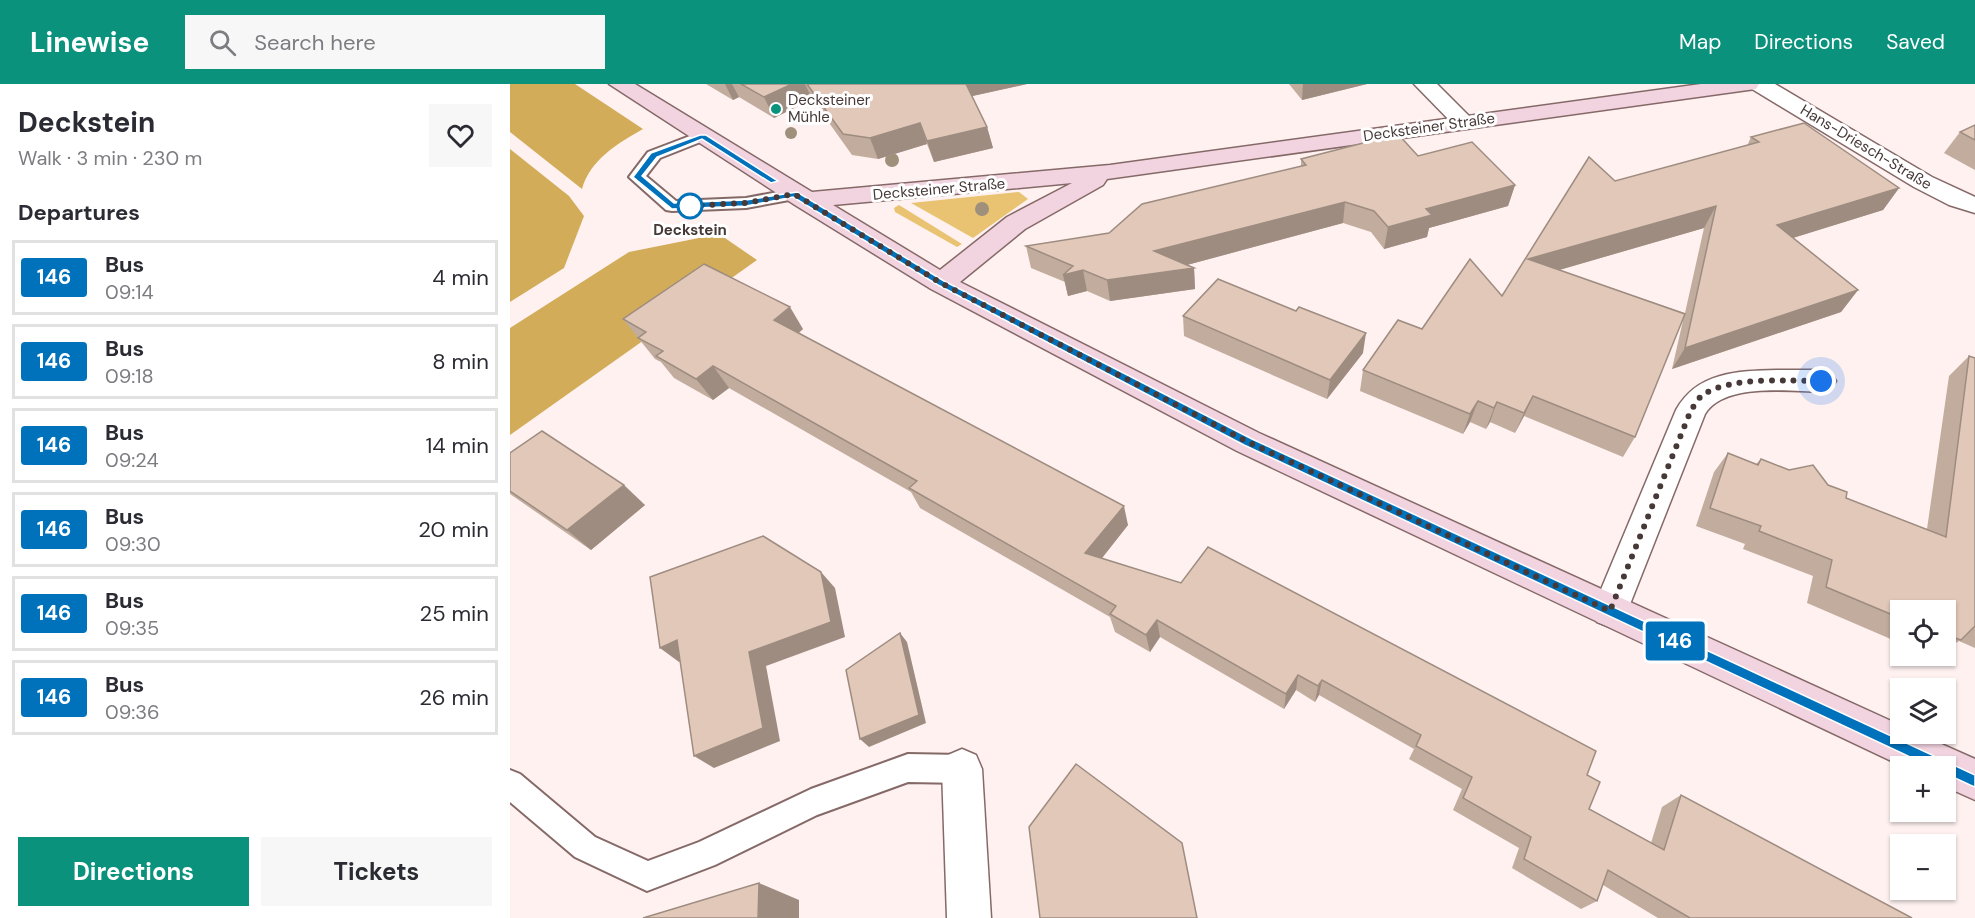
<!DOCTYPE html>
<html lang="en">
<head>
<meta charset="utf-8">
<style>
	:root { --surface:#fff; --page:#f7f7f7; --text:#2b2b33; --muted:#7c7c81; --line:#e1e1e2; --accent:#0b927c }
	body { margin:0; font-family:"DM Sans",sans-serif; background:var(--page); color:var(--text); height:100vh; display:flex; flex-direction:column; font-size:22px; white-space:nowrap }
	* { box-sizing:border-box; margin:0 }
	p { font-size:20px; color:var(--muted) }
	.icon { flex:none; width:33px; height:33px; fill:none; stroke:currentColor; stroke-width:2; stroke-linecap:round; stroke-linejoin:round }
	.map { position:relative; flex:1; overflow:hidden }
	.sheet { display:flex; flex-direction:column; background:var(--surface); width:510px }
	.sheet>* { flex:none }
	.badge { padding:0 12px; border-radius:4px; font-size:21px; line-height:39px }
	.buttons { position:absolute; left:1380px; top:516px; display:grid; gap:12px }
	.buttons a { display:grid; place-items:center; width:66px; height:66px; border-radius:0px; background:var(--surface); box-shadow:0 2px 4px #0004; font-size:30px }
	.you { position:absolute; width:30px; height:30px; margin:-15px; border:4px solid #fff; border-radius:50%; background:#1a73e8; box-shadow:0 0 0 9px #1a73e833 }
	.map>.badge { position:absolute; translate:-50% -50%; box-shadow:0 0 0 3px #fff }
	h2 { padding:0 18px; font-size:22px; line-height:54px }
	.round { display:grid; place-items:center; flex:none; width:63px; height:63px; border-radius:0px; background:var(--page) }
	.head { display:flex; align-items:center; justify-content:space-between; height:102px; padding:0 18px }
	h1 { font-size:28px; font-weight:700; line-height:45px }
	.action { display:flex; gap:12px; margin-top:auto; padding:12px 18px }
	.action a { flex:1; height:69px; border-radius:0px; background:var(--accent); color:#fff; font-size:24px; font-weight:700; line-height:69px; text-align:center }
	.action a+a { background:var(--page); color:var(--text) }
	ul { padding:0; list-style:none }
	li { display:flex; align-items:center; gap:18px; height:75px; margin:0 12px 9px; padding:0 6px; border:3px solid var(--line); border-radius:0px }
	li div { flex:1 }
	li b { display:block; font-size:22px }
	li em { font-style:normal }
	li .badge { min-width:66px; font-weight:700; text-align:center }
	header { display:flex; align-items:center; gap:36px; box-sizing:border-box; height:84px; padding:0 30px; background:var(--accent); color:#fff }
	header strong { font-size:28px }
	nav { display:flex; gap:33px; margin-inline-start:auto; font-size:21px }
	.search { width:420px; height:54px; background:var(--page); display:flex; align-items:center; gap:15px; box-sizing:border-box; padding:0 21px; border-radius:0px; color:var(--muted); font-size:22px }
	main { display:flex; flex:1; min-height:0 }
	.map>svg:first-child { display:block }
</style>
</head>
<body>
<header>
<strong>Linewise</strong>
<div class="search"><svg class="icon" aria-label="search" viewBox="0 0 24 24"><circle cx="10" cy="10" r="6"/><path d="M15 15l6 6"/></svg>Search here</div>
<nav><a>Map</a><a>Directions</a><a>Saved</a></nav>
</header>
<main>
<section class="sheet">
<div class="head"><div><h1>Deckstein</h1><p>Walk · 3 min · 230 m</p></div><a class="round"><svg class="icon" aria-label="heart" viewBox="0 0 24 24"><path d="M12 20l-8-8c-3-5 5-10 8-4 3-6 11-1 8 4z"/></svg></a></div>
<h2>Departures</h2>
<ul>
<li><span class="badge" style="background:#0072bc;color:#fff">146</span><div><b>Bus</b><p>09:14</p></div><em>4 min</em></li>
<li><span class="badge" style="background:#0072bc;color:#fff">146</span><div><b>Bus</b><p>09:18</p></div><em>8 min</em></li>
<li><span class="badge" style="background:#0072bc;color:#fff">146</span><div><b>Bus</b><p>09:24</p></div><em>14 min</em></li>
<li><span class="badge" style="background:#0072bc;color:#fff">146</span><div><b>Bus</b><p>09:30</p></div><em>20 min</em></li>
<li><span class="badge" style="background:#0072bc;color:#fff">146</span><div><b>Bus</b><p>09:35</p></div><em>25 min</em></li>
<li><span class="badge" style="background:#0072bc;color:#fff">146</span><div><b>Bus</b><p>09:36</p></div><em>26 min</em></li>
</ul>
<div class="action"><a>Directions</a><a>Tickets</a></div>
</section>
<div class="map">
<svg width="1465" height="834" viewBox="0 0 1465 834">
	<rect width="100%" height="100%" fill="#fef1f0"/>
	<!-- green -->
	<g fill="#e9c371">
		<polygon points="509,108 518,115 463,154 401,119"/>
		<polygon points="389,121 452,160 447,163 385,128 384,124"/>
	</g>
	<!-- forest -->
	<g fill="#d2ac59">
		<path d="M0,0H65L133,45C108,59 80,76 72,105L0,48Z"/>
		<polygon points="0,65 59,112 74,132 54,184 0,218"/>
		<polygon points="209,150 247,176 0,351 0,244 119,168"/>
	</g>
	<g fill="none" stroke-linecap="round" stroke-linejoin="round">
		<!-- lane casing -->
		<g stroke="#856967" stroke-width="4">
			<g id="lane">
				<polygon points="193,47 201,52 198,55 150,74 136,92 166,117 236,114 284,105 292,110 290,114 236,124 162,127 156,126 119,93 138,68"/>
				<polygon points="398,670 452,671 462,675 466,685 462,695 452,699 398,698 307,731 205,781 137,807 65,773 0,718 0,686 10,690 85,753 138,777 189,758 301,705"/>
			</g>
		</g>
		<!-- street casing -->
		<g stroke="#856967" stroke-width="3">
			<g id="street">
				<polygon points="904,0 927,0 965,38 962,43 946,43"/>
				<polygon points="1239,0 1265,0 1422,93 1465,113 1465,129 1439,121 1404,103 1242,5"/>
				<path d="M1267,286H1311L1321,289L1326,297L1321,305L1311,308C1278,307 1214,299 1195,330L1113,538L1100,543L1087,538L1082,527L1166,326C1187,288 1227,287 1267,286Z"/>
				<polygon points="452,665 466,671 472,685 481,834 437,834 432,685 438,671"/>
			</g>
		</g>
		<!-- secondary casing -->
		<g stroke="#856967" stroke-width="3">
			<path id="secondary" d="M99,0H125L302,108L600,81L1191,0H1249L1246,5L1238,6L597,95L593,101L515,145L450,198L749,349L1390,641V650H1409L1465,675V716L1436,703V682H1392L727,367L421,205L285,121ZM562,99L497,133L430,186L323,121Z"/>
		</g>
		<!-- lane -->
		<use href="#lane" fill="#fff" fill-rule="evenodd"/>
		<!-- street -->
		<use href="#street" fill="#fff" fill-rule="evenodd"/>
		<!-- secondary -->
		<use href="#secondary" fill="#f2d4e1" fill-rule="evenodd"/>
	</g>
	<!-- trees -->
	<g fill="#9f907c">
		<circle cx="281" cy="49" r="6"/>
		<circle cx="382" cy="76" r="7"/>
		<circle cx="472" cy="125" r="7"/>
	</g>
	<!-- wall -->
	<g fill="#c2ac9e" fill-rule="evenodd">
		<polygon points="196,0 517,0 462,12 477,43 483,64 424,78 417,60 368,75 342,71 302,15 264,34 229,13 223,16"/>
		<polygon points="779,0 857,0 792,16"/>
		<polygon points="1465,41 1465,86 1434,69 1450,48"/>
		<path d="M1241,53L1389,104L1373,126L1283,154L1348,206L1331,228L1162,285L1174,232L1125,353L1113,373L1014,332L1005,349L980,338L976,345L960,338L953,350L850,307L853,286L912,245L992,212L1105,97L1237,62ZM1194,144L1175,229L1049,186Z"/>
		<polygon points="908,72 1005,101 998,122 919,144 917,153 874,165 861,148 833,139 677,181 684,184 685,205 600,217 577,207 558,212 555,198 521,184 516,162 599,149 791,83 791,75"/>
		<polygon points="673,232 853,269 817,315 674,252"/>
		<polygon points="113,235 293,245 289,249 618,441 592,474 1077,691 1079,725 1141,759 1152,723 1171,711 1402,834 1148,834 1093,801 1087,817 1071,825 1002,784 1009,764 943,726 952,705 899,675 904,665 809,611 805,618 786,606 774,625 650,553 640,568 605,548 600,533 410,424 401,408 219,304 203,316 164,294 151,278 145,275"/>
		<polygon points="1459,272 1465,274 1465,564 1449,557 1436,565 1436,526 1390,526 1390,559 1297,519 1303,492 1233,465 1235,460 1186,442 1204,388 1218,369 1246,380 1251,375 1318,401 1336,414 1417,445 1439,292"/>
		<polygon points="0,369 135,421 81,466 0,410"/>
	</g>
	<!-- shaded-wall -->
	<g fill="#9e8c81">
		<polygon points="215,0 222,0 229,13 223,16"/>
		<polygon points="282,0 295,0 302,15 264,34 254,13"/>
		<polygon points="454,0 517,0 458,13"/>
		<polygon points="793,0 857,0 792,16"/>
		<polygon points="410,39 417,60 368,75 360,54"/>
		<polygon points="477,43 483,64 424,78 417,57"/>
		<polygon points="1005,101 998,122 919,144 917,153 874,165 878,143 916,125"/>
		<polygon points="1389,104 1373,126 1253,163 1267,141"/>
		<polygon points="835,118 833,139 647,189 684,184 685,205 600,217 597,196 644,167"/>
		<polygon points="1206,122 1194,144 1011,197 1018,175"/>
		<polygon points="573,186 577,207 558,212 553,191"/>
		<polygon points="1348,206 1331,228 1162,285 1175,264"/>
		<polygon points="280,223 293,245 277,258 264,236"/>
		<polygon points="856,249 853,269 817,315 820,296"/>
		<polygon points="203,282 219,304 203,316 186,295"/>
		<polygon points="1023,312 1014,332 1005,349 1014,329"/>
		<polygon points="968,317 960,338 953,350 960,330"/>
		<polygon points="987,318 980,338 976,345 984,324"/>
		<polygon points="114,401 135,421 81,466 57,446"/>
		<polygon points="614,422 618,441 581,488 575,469"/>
		<polygon points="311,488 325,504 335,553 256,582 270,657 204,684 184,672 239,568"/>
		<polygon points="647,536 650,553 640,568 636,551"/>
		<polygon points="390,549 397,558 416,639 359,663 350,655"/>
		<polygon points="167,556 186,571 169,578 150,564"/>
		<polygon points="788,591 786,606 774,625 776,610"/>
		<polygon points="812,596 809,611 805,618 808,602"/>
		<polygon points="249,799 289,816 289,834 248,834"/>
	</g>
	<!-- building -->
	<g fill="#e1c8b8" stroke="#9e8c81" stroke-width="1.5">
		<polygon points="231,0 282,0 254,13"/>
		<polygon points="297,0 456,0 477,43 417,57 410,39 360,54 333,50"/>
		<polygon points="1294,39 1389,104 1267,141 1348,206 1175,264 1206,122 1018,175 1175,230 1125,353 1023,312 1014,329 987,318 984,324 968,317 960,330 853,286 888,236 912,245 960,175 992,212 1079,73 1105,97 1249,58 1241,53"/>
		<polygon points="1465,41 1465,56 1450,48"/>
		<polygon points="888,50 908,72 962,58 1005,101 916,125 922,131 878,143 864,127 835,118 644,167 684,184 597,196 573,186 553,191 563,182 516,162 599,149 632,120 796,81 791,75"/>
		<polygon points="194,180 280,223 264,236 614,422 575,469 671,499 698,463 1086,667 1077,691 1090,698 1079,725 1154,766 1171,711 1402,834 1180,834 1098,786 1087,817 1014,775 1021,753 953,714 962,693 906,662 911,651 812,596 808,602 788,591 776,610 647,536 636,551 600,530 606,522 399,404 407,397 203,282 186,295 146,272 153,267 128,254 136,248 113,235"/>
		<polygon points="708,195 786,227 789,223 856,249 820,296 673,232"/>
		<polygon points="1459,272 1465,274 1465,542 1451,556 1436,551 1436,526 1390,526 1390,534 1316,503 1322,476 1249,447 1251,442 1200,424 1218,369 1248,381 1251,375 1279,386 1303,381 1318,401 1337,408 1336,414 1436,453"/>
		<polygon points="32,347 114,401 57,446 0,407 0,369"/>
		<polygon points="253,452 311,488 321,538 239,568 253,644 184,672 167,556 150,564 140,493"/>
		<polygon points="390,549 409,631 350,655 336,586"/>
		<polygon points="566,680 672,759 687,834 530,834 519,743"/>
		<polygon points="249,799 248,834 133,834"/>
	</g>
	<!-- line -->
	<polygon fill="#0072bc" stroke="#fff" stroke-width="1.5" points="190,51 196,51 268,97 261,99 192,55 147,73 132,92 164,119 236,116 287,108 434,197 742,355 1465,691 1465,703 1460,701 734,361 428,201 283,113 236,122 162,125 123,93 141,69"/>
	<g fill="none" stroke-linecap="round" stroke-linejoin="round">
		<!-- walk -->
		<path stroke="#463938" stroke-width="6" stroke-dasharray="0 10.8" d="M180,122H175L236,119L284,110L431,199L738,358L1100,527L1181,326C1185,321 1188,314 1193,311C1220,292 1279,297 1311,297"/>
	</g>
	<!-- markers -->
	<circle fill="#0b927c" stroke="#fff" stroke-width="2" cx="266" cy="25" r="6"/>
	<circle fill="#fff" stroke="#0072bc" stroke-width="3" cx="180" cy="122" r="12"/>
	<g text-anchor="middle" stroke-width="6" stroke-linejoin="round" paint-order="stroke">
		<!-- far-poi labels -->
		<g font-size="15" fill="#463938" stroke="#fff" text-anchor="start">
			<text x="278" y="21">Decksteiner<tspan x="278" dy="17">Mühle</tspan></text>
		</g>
		<!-- far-street labels -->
		<g font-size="15" fill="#463938" stroke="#fff">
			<text transform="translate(919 43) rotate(-8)" y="5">Decksteiner Straße</text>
			<text transform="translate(1356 63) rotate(31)" y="5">Hans-Driesch-Straße</text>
			<text transform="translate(429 105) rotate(-5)" y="5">Decksteiner Straße</text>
		</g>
		<!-- far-stop labels -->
		<g font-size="15" font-weight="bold" fill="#463938" stroke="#fff">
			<text x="180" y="151">Deckstein</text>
		</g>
	</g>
</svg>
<div class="buttons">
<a><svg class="icon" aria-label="locate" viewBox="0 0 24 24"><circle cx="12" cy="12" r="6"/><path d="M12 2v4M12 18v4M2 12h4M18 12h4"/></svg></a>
<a><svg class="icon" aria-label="layers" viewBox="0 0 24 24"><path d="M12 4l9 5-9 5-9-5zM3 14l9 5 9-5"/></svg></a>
<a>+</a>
<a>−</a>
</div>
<div class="you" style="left:1311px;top:297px"></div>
<b class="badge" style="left:1165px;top:557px;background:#0072bc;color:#fff">146</b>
</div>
</main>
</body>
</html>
